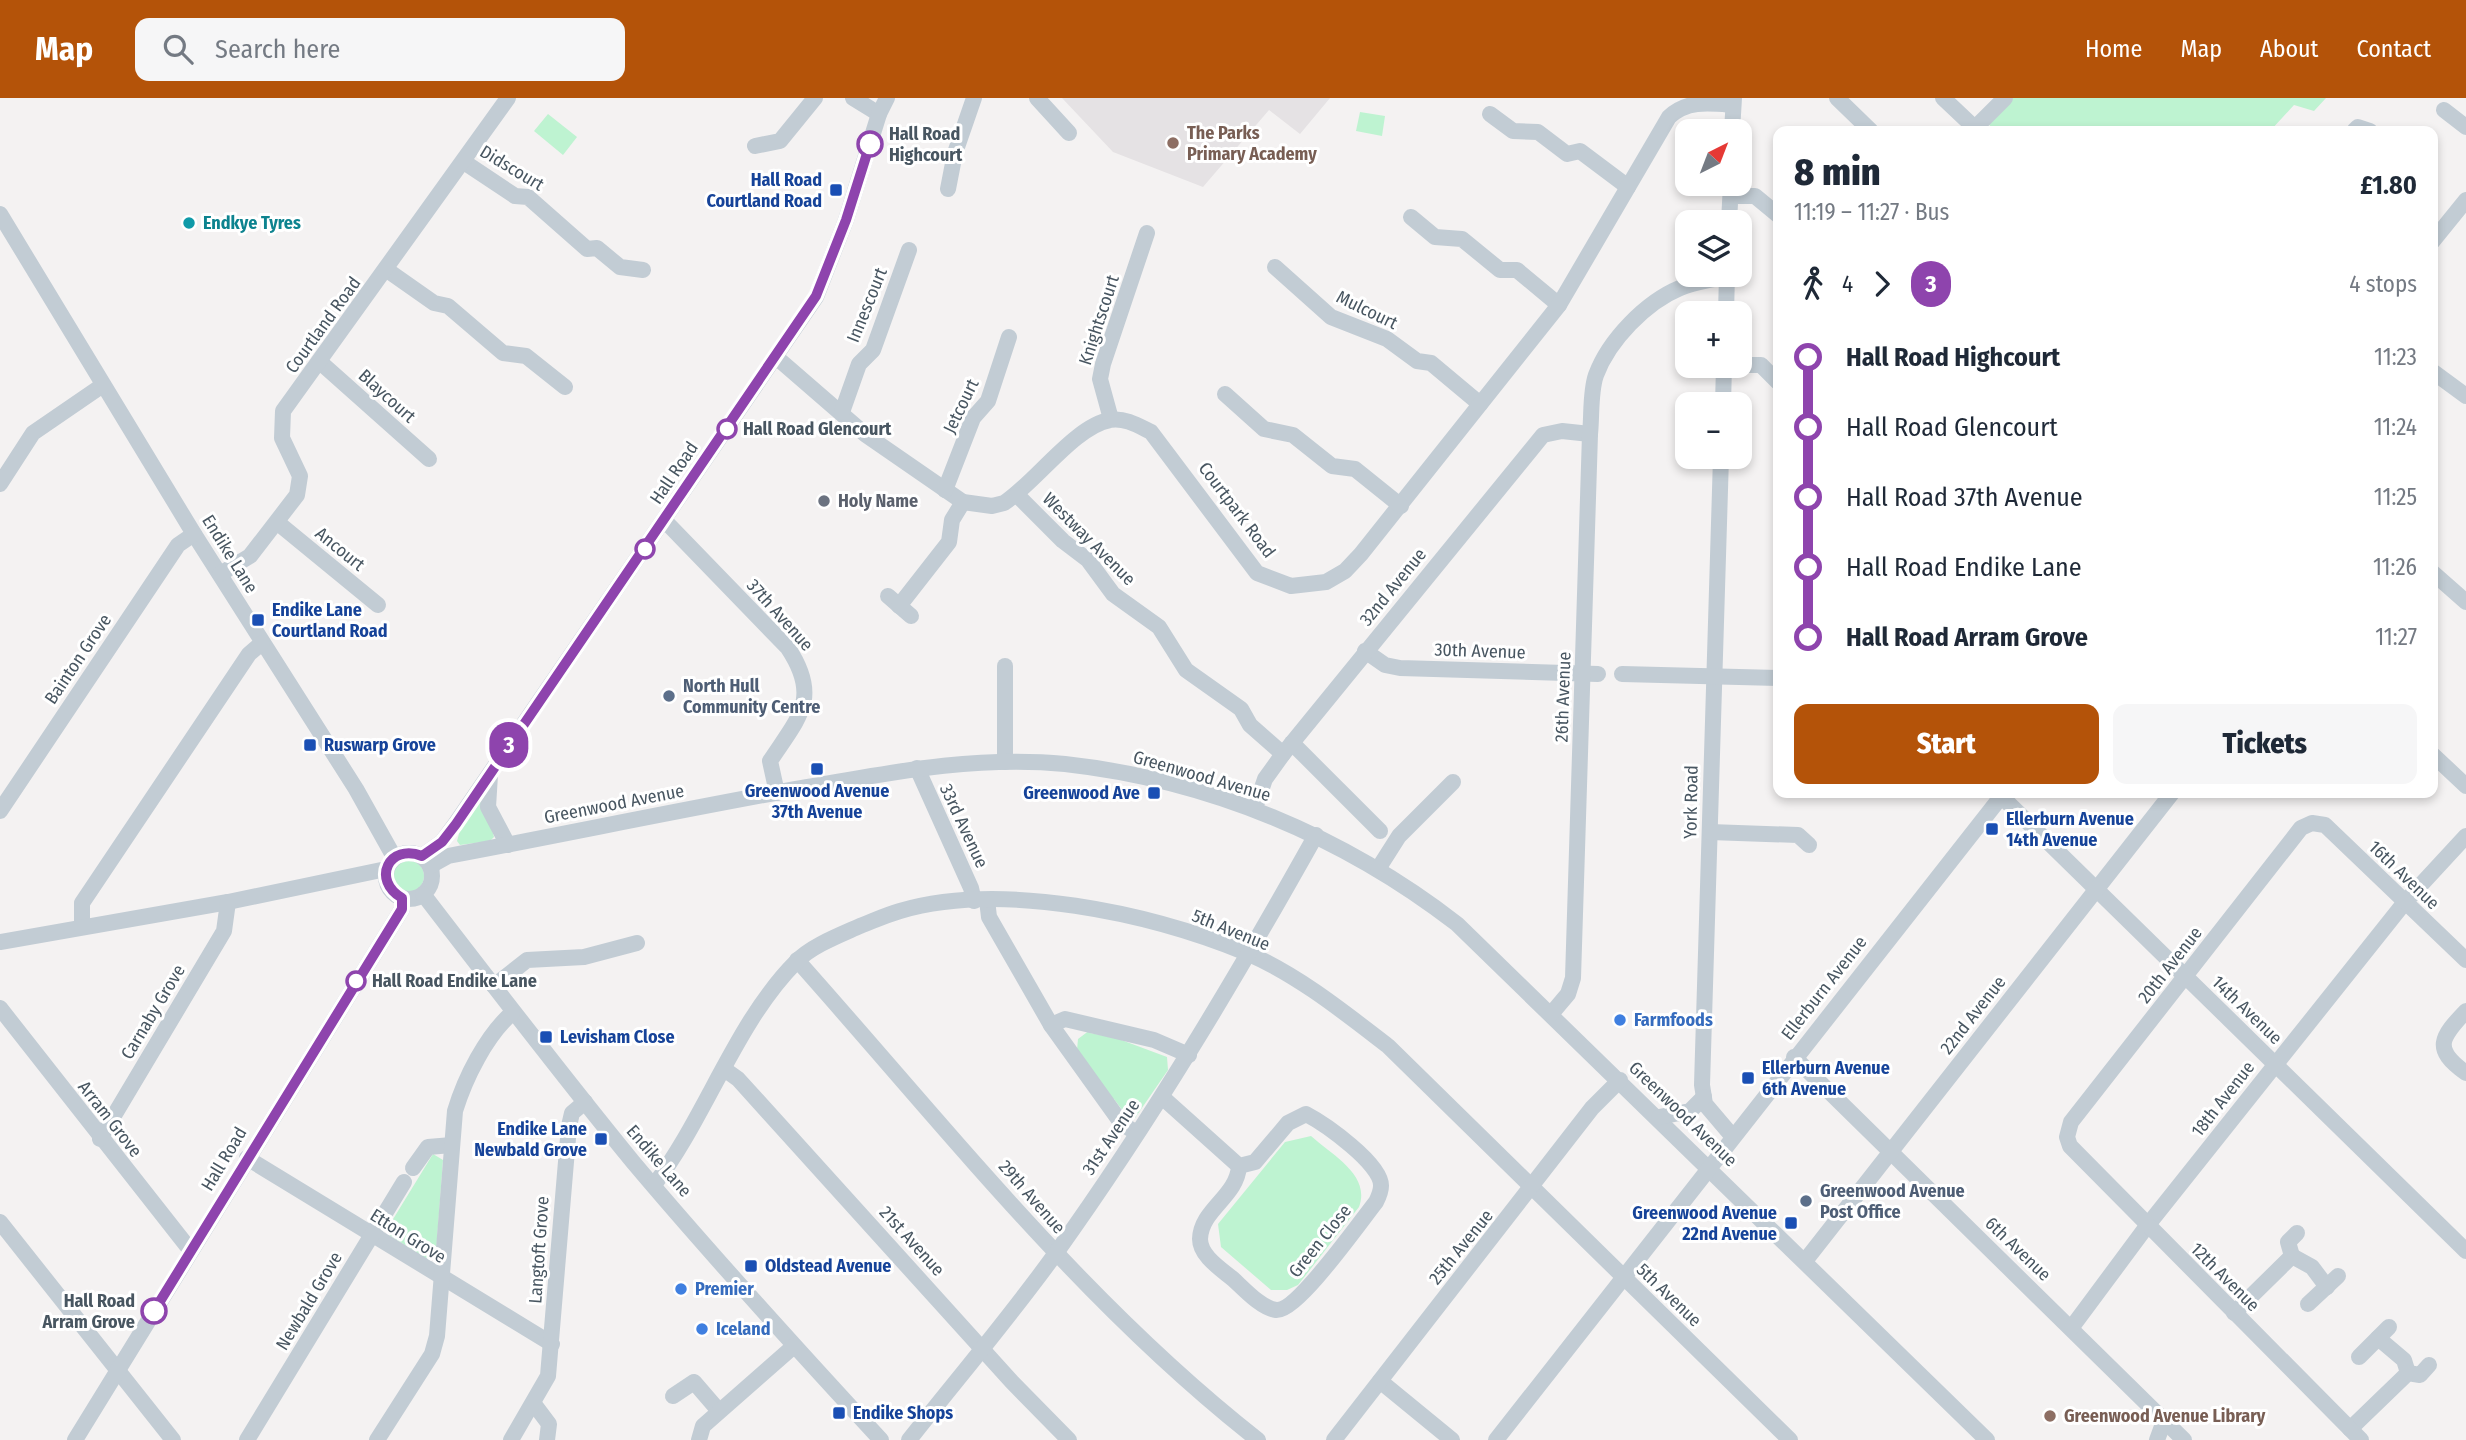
<!DOCTYPE html>
<html lang="en">
<head>
<meta charset="utf-8">
<style>
	:root { --surface:#fff; --page:#f6f6f7; --text:#1f2937; --muted:#747a83; --accent:#b45309 }
	body { margin:0; font-family:"Fira Sans Condensed",sans-serif; background:var(--page); color:var(--text); height:100vh; display:flex; flex-direction:column; font-size:26px; white-space:nowrap }
	* { box-sizing:border-box; margin:0 }
	p { font-size:23px; color:var(--muted) }
	.icon { flex:none; width:38px; height:38px; fill:none; stroke:currentColor; stroke-width:2; stroke-linecap:round; stroke-linejoin:round }
	.map { position:relative; flex:1; overflow:hidden }
	.sheet { position:absolute; left:1773px; top:28px; width:665px; height:672px; display:flex; flex-direction:column; background:var(--surface); border-radius:14px; box-shadow:0 4px 10px #0003 }
	.sheet>* { flex:none }
	.badge { padding:0 14px; border-radius:23px; font-size:24px; line-height:46px }
	.needle { width:46px; rotate:42deg }
	.controls { position:absolute; left:1675px; top:21px; display:grid; gap:14px }
	.controls a { display:grid; place-items:center; width:77px; height:77px; border-radius:14px; background:var(--surface); box-shadow:0 4px 10px #0003; font-size:35px }
	.map>.badge { position:absolute; translate:-50% -50%; box-shadow:0 0 0 4px #fff }
	.legs { display:flex; align-items:center; gap:10px; height:77px; padding:0 21px; font-size:23px }
	.legs p { margin-inline-start:auto }
	.overview { display:flex; align-items:center; justify-content:space-between; height:119px; padding:0 21px }
	h1 { font-size:38px; font-weight:800; line-height:52px }
	.cta { display:flex; gap:14px; margin-top:auto; padding:14px 21px }
	.cta a { flex:1; height:80px; border-radius:14px; background:var(--accent); color:#fff; font-size:28px; font-weight:800; line-height:80px; text-align:center }
	.cta a+a { background:var(--page); color:var(--text) }
	ul { padding:0 21px; list-style:none }
	li { display:flex; align-items:center; gap:24px; height:70px; font-size:26px }
	li i { display:grid; place-items:center; width:10px; height:100%; margin:0 9px; background:currentColor }
	li i::after { content:''; width:18px; height:18px; margin:-9px; border:5px solid; border-radius:50%; background:var(--surface) }
	li p { margin-inline-start:auto }
	li:first-child i { background:linear-gradient(#0000 50%,currentColor 0) }
	li:last-child i { background:linear-gradient(currentColor 50%,#0000 0) }
	header { display:flex; align-items:center; gap:42px; box-sizing:border-box; height:98px; padding:0 35px; background:var(--accent); color:#fff }
	header strong { font-size:33px }
	nav { display:flex; gap:38px; margin-inline-start:auto; font-size:24px }
	.search { width:490px; height:63px; background:var(--page); display:flex; align-items:center; gap:18px; box-sizing:border-box; padding:0 24px; border-radius:14px; color:var(--muted); font-size:26px }
	.map>svg:first-child { display:block }
</style>
</head>
<body>
<header>
<strong>Map</strong>
<div class="search"><svg class="icon" aria-label="search" viewBox="0 0 24 24"><circle cx="10" cy="10" r="6"/><path d="M15 15l6 6"/></svg>Search here</div>
<nav><a>Home</a><a>Map</a><a>About</a><a>Contact</a></nav>
</header>
<div class="map">
<svg width="2466" height="1342" viewBox="0 0 2466 1342">
	<rect width="100%" height="100%" fill="#f4f2f2"/>
	<!-- education -->
	<polygon fill="#e5e2e4" points="1062,0 1330,0 1300,36 1269,12 1203,89 1113,54"/>
	<!-- green -->
	<g fill="#bef3d1">
		<polygon points="2013,0 2326,0 2314,13 2294,7 2270,33 1996,33 1988,26"/>
		<polygon points="1360,14 1385,18 1382,38 1356,33"/>
		<polygon points="548,16 577,39 563,57 534,33"/>
		<polygon points="482,693 494,739 490,743 460,747 457,743 462,725"/>
		<circle cx="408" cy="778" r="16"/>
		<polygon points="1090,932 1090,935 1116,940 1167,959 1168,972 1135,1020 1126,1017 1114,1001 1112,1002 1077,952 1078,941"/>
		<path d="M1311,1038C1332,1057 1371,1077 1359,1109L1298,1187L1287,1192H1271L1221,1149L1218,1126L1285,1044Z"/>
		<polygon points="433,1056 443,1062 436,1155 431,1161 425,1160 389,1137 387,1131"/>
	</g>
	<g fill="none" stroke-linecap="round" stroke-linejoin="round">
		<!-- minor -->
		<g stroke="#c2ccd4" stroke-width="16">
			<polyline points="853,0 879,16"/>
			<polyline points="1037,0 1069,35"/>
			<polyline points="1837,0 1871,33"/>
			<polyline points="1943,0 1978,33"/>
			<polyline points="2444,12 2466,29"/>
			<polyline points="1490,16 1513,33 1538,34 1567,56 1580,53 1628,89"/>
			<polyline points="1975,30 2005,0"/>
			<polyline points="1732,33 1734,0"/>
			<polyline points="2354,33 2358,29 2370,33"/>
			<polyline points="755,48 780,43 815,0"/>
			<polyline points="464,64 515,98 528,99 587,151 597,150 620,169 643,172"/>
			<polyline points="948,91 955,55 974,0"/>
			<polyline points="1731,98 1755,98 1778,117"/>
			<polyline points="0,116 194,436 356,691 394,759"/>
			<polyline points="1411,119 1435,139 1462,141 1500,172 1517,172 1559,207"/>
			<polyline points="1729,124 1731,86"/>
			<polyline points="2432,144 2466,102"/>
			<polyline points="1275,169 1331,219 1387,241 1417,263 1431,265 1480,306"/>
			<polyline points="387,172 434,205 448,208 503,255 526,258 565,289"/>
			<polyline points="1726,215 1727,177"/>
			<path d="M776,259L866,337L963,404L992,408L1004,405C1035,385 1075,328 1110,322C1124,319 1139,328 1151,334L1257,475L1291,488L1326,484L1345,473L1361,456L1559,207L1669,19C1687,2 1709,5 1733,7"/>
			<polyline points="320,264 429,361"/>
			<polyline points="1740,267 1761,267 1778,284"/>
			<polyline points="2432,273 2466,298"/>
			<polyline points="1225,296 1264,331 1293,337 1332,368 1355,371 1401,408"/>
			<polyline points="1723,306 1724,268"/>
			<polyline points="842,314 859,266 873,252 909,152"/>
			<polyline points="1111,321 1100,281 1103,266 1147,135"/>
			<polyline points="1721,359 1702,987 1705,1006 1733,1039"/>
			<polyline points="0,386 33,335 103,287"/>
			<polyline points="945,392 973,320 988,303 1009,239"/>
			<polyline points="1017,397 1063,443 1088,462 1113,496 1159,529 1186,572 1241,611 1250,627 1283,656"/>
			<path d="M665,423L788,550C821,600 799,619 770,663L777,695"/>
			<polyline points="278,425 378,507"/>
			<polyline points="2432,474 2466,504"/>
			<polyline points="220,476 250,458 297,397 300,378 282,340 283,313 508,0"/>
			<polyline points="888,498 911,518"/>
			<polyline points="899,508 949,444 952,422 963,404"/>
			<polyline points="1365,553 1385,567 1400,570 1598,576"/>
			<polyline points="1622,576 1778,580"/>
			<polyline points="1292,645 1380,733"/>
			<polyline points="2432,656 2466,688"/>
			<polyline points="1005,664 1005,568"/>
			<polyline points="917,670 971,790 974,803"/>
			<polyline points="490,677 488,709 508,747"/>
			<polyline points="2001,698 2466,1153"/>
			<polyline points="1255,710 1265,681 1283,656 1543,337 1562,333 1590,336"/>
			<polyline points="0,713 178,447 194,436"/>
			<polyline points="1710,734 1798,737 1809,747"/>
			<circle cx="409" cy="778" r="23"/>
			<polyline points="422,758 442,744 456,725 816,199 846,122 879,16 887,0"/>
			<path d="M430,768L448,758C566,736 684,711 802,690C888,675 977,657 1065,666C1209,682 1343,738 1457,826L1987,1342"/>
			<polyline points="1378,771 1399,738 1453,684"/>
			<path d="M423,796C492,886 561,976 633,1064C713,1159 797,1251 881,1342"/>
			<polyline points="987,802 989,819 1051,927 1122,1026 1137,1035"/>
			<polyline points="82,828 82,805 249,556 262,545"/>
			<polyline points="0,844 228,804 386,771"/>
			<path d="M797,862C944,1027 1083,1205 1258,1342"/>
			<polyline points="494,888 527,862 584,859 637,845"/>
			<polyline points="0,910 191,1153"/>
			<path d="M2466,913C2441,939 2432,951 2466,975"/>
			<path d="M1552,915L1568,896L1573,880L1590,336C1592,318 1590,294 1596,277C1609,242 1646,204 1680,190C1695,184 1712,182 1727,178"/>
			<polyline points="1051,927 1065,921 1154,942 1189,957"/>
			<polyline points="1794,959 2184,1342"/>
			<polyline points="724,971 738,981 1012,1284 1069,1342"/>
			<path d="M1162,999L1239,1068L1255,1064L1288,1025L1306,1016C1325,1026 1382,1066 1381,1088C1381,1093 1378,1100 1376,1104C1360,1124 1297,1214 1276,1212C1261,1210 1244,1191 1233,1181C1221,1171 1200,1158 1200,1141C1201,1111 1237,1099 1239,1068"/>
			<polyline points="1659,1019 1690,1013 1704,999"/>
			<polyline points="100,1041 224,833 228,804"/>
			<polyline points="247,1060 552,1246"/>
			<polyline points="413,1070 428,1049 452,1047"/>
			<path d="M654,1087C706,1019 736,924 796,864C811,848 840,837 860,828C873,823 886,817 900,813C1002,783 1150,815 1247,855C1298,877 1345,915 1388,948L1790,1342"/>
			<polyline points="0,1124 173,1342"/>
			<polyline points="2292,1158 2312,1169 2327,1189"/>
			<polyline points="1805,1163 2172,695"/>
			<polyline points="2308,1206 2338,1178"/>
			<polyline points="2234,1215 2292,1158 2288,1144 2297,1135"/>
			<polyline points="2072,1229 2147,1128 2405,804 2466,738"/>
			<polyline points="2378,1240 2404,1262 2408,1275"/>
			<polyline points="2359,1259 2389,1229"/>
			<polyline points="1380,1283 1452,1342"/>
			<polyline points="673,1298 694,1284 719,1313"/>
			<polyline points="534,1306 549,1326 547,1342"/>
			<polyline points="2350,1331 2408,1275 2420,1277 2429,1267"/>
			<polyline points="75,1342 402,811 402,800"/>
			<polyline points="247,1342 404,1084"/>
			<path d="M377,1342L432,1256L437,1238L455,1013C465,980 486,938 512,915"/>
			<polyline points="511,1342 548,1278 569,1028 572,1015 585,1004"/>
			<polyline points="699,1342 703,1328 794,1248"/>
			<path d="M909,1342C958,1280 1010,1219 1056,1155C1152,1021 1236,880 1316,737"/>
			<polyline points="1334,1342 1592,1010 1620,982"/>
			<polyline points="1496,1342 2004,695"/>
			<polyline points="2157,1342 2164,1323"/>
			<polyline points="2361,1342 2070,1048 2067,1039 2071,1024 2301,730 2312,725 2325,727 2466,862"/>
		</g>
	</g>
	<g fill="none" stroke-linecap="round" stroke-linejoin="round">
		<!-- line-1 casing -->
		<g stroke="#fff" stroke-width="16">
			<path id="line-1" d="M154,1213L402,811V800C371,782 389,745 422,758L442,744L456,726L816,198L846,122L870,46"/>
		</g>
		<!-- line-1 -->
		<use href="#line-1" stroke="#8e44ad" stroke-width="10"/>
	</g>
	<!-- markers -->
	<g fill="#8d6e63" stroke="#fff" stroke-width="2.5">
		<circle cx="1173" cy="45" r="7"/>
		<circle cx="2050" cy="1318" r="7"/>
	</g>
	<g fill="#fff" stroke="#8e44ad" stroke-width="3.5">
		<circle cx="870" cy="46" r="12"/>
		<circle cx="727" cy="331" r="9"/>
		<circle cx="645" cy="451" r="9"/>
		<circle cx="356" cy="883" r="9"/>
		<circle cx="154" cy="1213" r="12"/>
	</g>
	<g fill="#1a4fb4" stroke="#fff" stroke-width="2.5">
		<rect x="829" y="85" width="14" height="14" rx="3.5"/>
		<rect x="251" y="515" width="14" height="14" rx="3.5"/>
		<rect x="303" y="640" width="14" height="14" rx="3.5"/>
		<rect x="810" y="664" width="14" height="14" rx="3.5"/>
		<rect x="1147" y="688" width="14" height="14" rx="3.5"/>
		<rect x="1985" y="724" width="14" height="14" rx="3.5"/>
		<rect x="539" y="932" width="14" height="14" rx="3.5"/>
		<rect x="1741" y="973" width="14" height="14" rx="3.5"/>
		<rect x="594" y="1034" width="14" height="14" rx="3.5"/>
		<rect x="1784" y="1118" width="14" height="14" rx="3.5"/>
		<rect x="744" y="1161" width="14" height="14" rx="3.5"/>
		<rect x="832" y="1308" width="14" height="14" rx="3.5"/>
	</g>
	<circle fill="#0f9aa8" stroke="#fff" stroke-width="2.5" cx="189" cy="125" r="7"/>
	<circle fill="#6b7280" stroke="#fff" stroke-width="2.5" cx="824" cy="403" r="7"/>
	<g fill="#5c6f8a" stroke="#fff" stroke-width="2.5">
		<circle cx="669" cy="598" r="7"/>
		<circle cx="1806" cy="1103" r="7"/>
	</g>
	<g fill="#3f7fe0" stroke="#fff" stroke-width="2.5">
		<circle cx="1620" cy="922" r="7"/>
		<circle cx="681" cy="1191" r="7"/>
		<circle cx="702" cy="1231" r="7"/>
	</g>
	<g text-anchor="middle" stroke-width="6" stroke-linejoin="round" paint-order="stroke">
		<!-- education labels -->
		<g font-size="18" font-weight="bold" fill="#785e54" stroke="#fff" text-anchor="start">
			<text x="1187" y="41">The Parks<tspan x="1187" dy="21">Primary Academy</tspan></text>
			<text x="2064" y="1324">Greenwood Avenue Library</text>
		</g>
		<!-- stop labels -->
		<g font-size="18" font-weight="bold" fill="#485661" stroke="#fff" text-anchor="start">
			<text x="889" y="42">Hall Road<tspan x="889" dy="21">Highcourt</tspan></text>
			<text x="743" y="337">Hall Road Glencourt</text>
			<text x="372" y="889">Hall Road Endike Lane</text>
			<text x="135" y="1209" text-anchor="end">Hall Road<tspan x="135" dy="21">Arram Grove</tspan></text>
		</g>
		<!-- street labels -->
		<g font-size="18" fill="#485661" stroke="#fff">
			<text transform="translate(512 70) rotate(31)" y="6">Didscourt</text>
			<text transform="translate(867 207) rotate(-68)" y="6">Innescourt</text>
			<text transform="translate(1367 212) rotate(26)" y="6">Mulcourt</text>
			<text transform="translate(1099 222) rotate(-72)" y="6">Knightscourt</text>
			<text transform="translate(323 227) rotate(-54)" y="6">Courtland Road</text>
			<text transform="translate(387 298) rotate(42)" y="6">Blaycourt</text>
			<text transform="translate(961 308) rotate(-64)" y="6">Jetcourt</text>
			<text transform="translate(674 375) rotate(-56)" y="6">Hall Road</text>
			<text transform="translate(1237 412) rotate(53)" y="6">Courtpark Road</text>
			<text transform="translate(1089 441) rotate(45)" y="6">Westway Avenue</text>
			<text transform="translate(340 451) rotate(39)" y="6">Ancourt</text>
			<text transform="translate(230 456) rotate(58)" y="6">Endike Lane</text>
			<text transform="translate(1393 489) rotate(-51)" y="6">32nd Avenue</text>
			<text transform="translate(780 517) rotate(48)" y="6">37th Avenue</text>
			<text transform="translate(1480 553) rotate(2)" y="6">30th Avenue</text>
			<text transform="translate(78 561) rotate(-56)" y="6">Bainton Grove</text>
			<text transform="translate(1563 599) rotate(-88)" y="6">26th Avenue</text>
			<text transform="translate(1202 678) rotate(16)" y="6">Greenwood Avenue</text>
			<text transform="translate(1691 704) rotate(-89)" y="6">York Road</text>
			<text transform="translate(614 706) rotate(-11)" y="6">Greenwood Avenue</text>
			<text transform="translate(964 728) rotate(65)" y="6">33rd Avenue</text>
			<text transform="translate(2404 777) rotate(44)" y="6">16th Avenue</text>
			<text transform="translate(1231 832) rotate(22)" y="6">5th Avenue</text>
			<text transform="translate(2170 867) rotate(-52)" y="6">20th Avenue</text>
			<text transform="translate(1824 890) rotate(-52)" y="6">Ellerburn Avenue</text>
			<text transform="translate(2247 912) rotate(44)" y="6">14th Avenue</text>
			<text transform="translate(153 914) rotate(-59)" y="6">Carnaby Grove</text>
			<text transform="translate(1973 917) rotate(-52)" y="6">22nd Avenue</text>
			<text transform="translate(2223 1001) rotate(-52)" y="6">18th Avenue</text>
			<text transform="translate(1683 1016) rotate(44)" y="6">Greenwood Avenue</text>
			<text transform="translate(110 1021) rotate(52)" y="6">Arram Grove</text>
			<text transform="translate(1111 1039) rotate(-56)" y="6">31st Avenue</text>
			<text transform="translate(224 1061) rotate(-59)" y="6">Hall Road</text>
			<text transform="translate(659 1063) rotate(49)" y="6">Endike Lane</text>
			<text transform="translate(1032 1099) rotate(49)" y="6">29th Avenue</text>
			<text transform="translate(408 1138) rotate(32)" y="6">Etton Grove</text>
			<text transform="translate(912 1143) rotate(48)" y="6">21st Avenue</text>
			<text transform="translate(1320 1143) rotate(-51)" y="6">Green Close</text>
			<text transform="translate(1461 1149) rotate(-51)" y="6">25th Avenue</text>
			<text transform="translate(2018 1151) rotate(44)" y="6">6th Avenue</text>
			<text transform="translate(539 1152) rotate(-86)" y="6">Langtoft Grove</text>
			<text transform="translate(2225 1179) rotate(45)" y="6">12th Avenue</text>
			<text transform="translate(1669 1197) rotate(44)" y="6">5th Avenue</text>
			<text transform="translate(309 1203) rotate(-59)" y="6">Newbald Grove</text>
		</g>
		<!-- transit labels -->
		<g font-size="18" font-weight="bold" fill="#164399" stroke="#fff" text-anchor="start">
			<text x="822" y="88" text-anchor="end">Hall Road<tspan x="822" dy="21">Courtland Road</tspan></text>
			<text x="272" y="518">Endike Lane<tspan x="272" dy="21">Courtland Road</tspan></text>
			<text x="324" y="653">Ruswarp Grove</text>
			<text x="817" y="699" text-anchor="middle">Greenwood Avenue<tspan x="817" dy="21">37th Avenue</tspan></text>
			<text x="1140" y="701" text-anchor="end">Greenwood Ave</text>
			<text x="2006" y="727">Ellerburn Avenue<tspan x="2006" dy="21">14th Avenue</tspan></text>
			<text x="560" y="945">Levisham Close</text>
			<text x="1762" y="976">Ellerburn Avenue<tspan x="1762" dy="21">6th Avenue</tspan></text>
			<text x="587" y="1037" text-anchor="end">Endike Lane<tspan x="587" dy="21">Newbald Grove</tspan></text>
			<text x="1777" y="1121" text-anchor="end">Greenwood Avenue<tspan x="1777" dy="21">22nd Avenue</tspan></text>
			<text x="765" y="1174">Oldstead Avenue</text>
			<text x="853" y="1321">Endike Shops</text>
		</g>
		<!-- culture labels -->
		<g font-size="18" font-weight="bold" fill="#0d838f" stroke="#fff" text-anchor="start">
			<text x="203" y="131">Endkye Tyres</text>
		</g>
		<!-- worship labels -->
		<g font-size="18" font-weight="bold" fill="#5b616d" stroke="#fff" text-anchor="start">
			<text x="838" y="409">Holy Name</text>
		</g>
		<!-- service labels -->
		<g font-size="18" font-weight="bold" fill="#4e5e75" stroke="#fff" text-anchor="start">
			<text x="683" y="594">North Hull<tspan x="683" dy="21">Community Centre</tspan></text>
			<text x="1820" y="1099">Greenwood Avenue<tspan x="1820" dy="21">Post Office</tspan></text>
		</g>
		<!-- shop labels -->
		<g font-size="18" font-weight="bold" fill="#366cbe" stroke="#fff" text-anchor="start">
			<text x="1634" y="928">Farmfoods</text>
			<text x="695" y="1197">Premier</text>
			<text x="716" y="1237">Iceland</text>
		</g>
	</g>
</svg>
<div class="controls">
<a><svg class="needle" viewBox="-14 -14 28 28"><path d="M0-13l5 13h-10z" fill="#e53935"/><path d="M0 13l5-13h-10z" fill="#747a83"/></svg></a>
<a><svg class="icon" aria-label="layers" viewBox="0 0 24 24"><path d="M12 4l9 5-9 5-9-5zM3 14l9 5 9-5"/></svg></a>
<a>+</a>
<a>−</a>
</div>
<b class="badge" style="left:509px;top:647px;background:#8e44ad;color:#fff">3</b>
<section class="sheet">
<div class="overview"><div><h1>8 min</h1><p>11:19 – 11:27 · Bus</p></div><b>£1.80</b></div>
<div class="legs"><svg class="icon" aria-label="walk" viewBox="0 0 24 24"><circle cx="13" cy="4" r="2"/><path d="M13 8l-2 6 4 7M11 14l-3 7M7 12l3-4h3l4 4"/></svg>4<svg class="icon" aria-label="forward" viewBox="0 0 24 24"><path d="M9 5l7 7-7 7"/></svg><b class="badge" style="background:#8e44ad;color:#fff">3</b><p>4 stops</p></div>
<ul>
<li><i style="color:#8e44ad"></i><b>Hall Road Highcourt</b><p>11:23</p></li>
<li><i style="color:#8e44ad"></i><span>Hall Road Glencourt</span><p>11:24</p></li>
<li><i style="color:#8e44ad"></i><span>Hall Road 37th Avenue</span><p>11:25</p></li>
<li><i style="color:#8e44ad"></i><span>Hall Road Endike Lane</span><p>11:26</p></li>
<li><i style="color:#8e44ad"></i><b>Hall Road Arram Grove</b><p>11:27</p></li>
</ul>
<div class="cta"><a>Start</a><a>Tickets</a></div>
</section>
</div>
</body>
</html>
